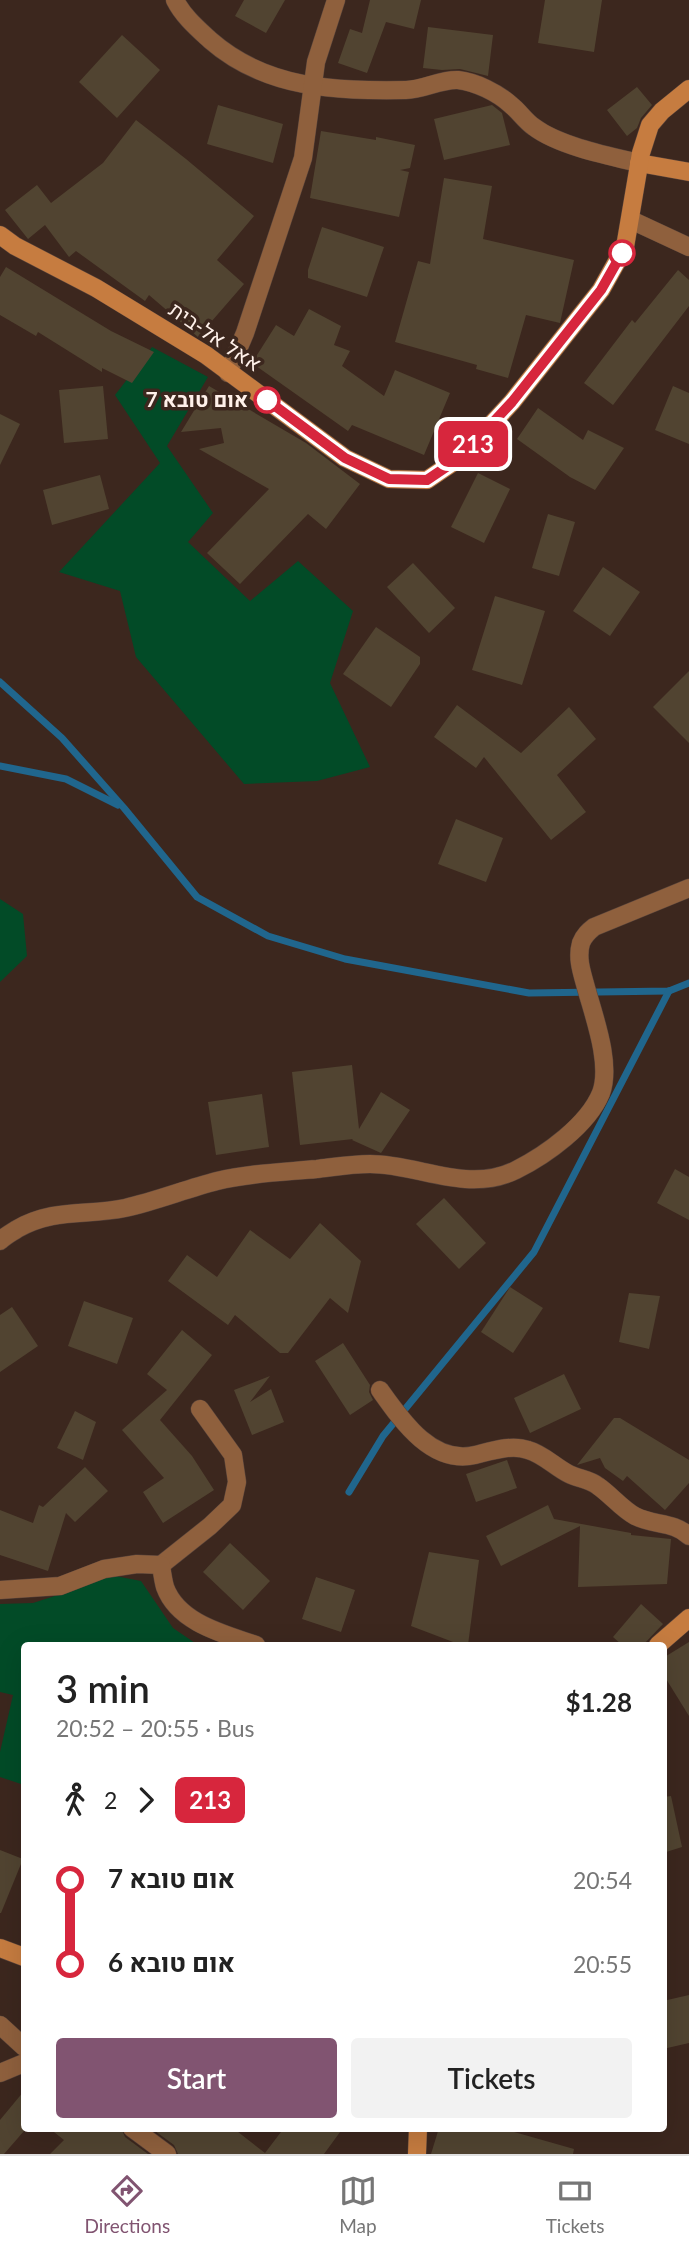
<!DOCTYPE html>
<html lang="en">
<head>
<meta charset="utf-8">
<style>
	:root { --surface:#fff; --page:#f2f2f2; --text:#222; --muted:#767676; --line:#e0e0e0; --accent:#815471 }
	body { margin:0; font-family:Lato,Heebo,sans-serif; background:var(--page); color:var(--text); height:100vh; display:flex; flex-direction:column; font-size:26px; white-space:nowrap }
	* { box-sizing:border-box; margin:0 }
	p { font-size:23px; color:var(--muted) }
	.icon { flex:none; width:38px; height:38px; fill:none; stroke:currentColor; stroke-width:2; stroke-linecap:round; stroke-linejoin:round }
	.map { position:relative; flex:1; overflow:hidden }
	.panel { position:absolute; left:21px; top:1642px; width:646px; height:490px; display:flex; flex-direction:column; background:var(--surface); border-radius:7px; box-shadow:0 7px 28px #0002 }
	.panel>* { flex:none }
	.badge { padding:0 14px; border-radius:10px; font-size:24px; line-height:46px }
	.map>.badge { position:absolute; translate:-50% -50%; box-shadow:0 0 0 4px #fff }
	.legs { display:flex; align-items:center; gap:10px; height:77px; padding:0 35px; font-size:23px }
	.legs p { margin-inline-start:auto }
	.overview { display:flex; align-items:center; justify-content:space-between; height:119px; padding:0 35px }
	h1 { font-size:38px; font-weight:600; line-height:52px }
	.action { display:flex; gap:14px; margin-top:auto; padding:14px 35px }
	.action a { flex:1; height:80px; border-radius:7px; background:var(--accent); color:#fff; font-size:28px; font-weight:600; line-height:80px; text-align:center }
	.action a+a { background:var(--page); color:var(--text) }
	ul { padding:0 35px; list-style:none }
	li { display:flex; align-items:center; gap:24px; height:84px; font-size:26px }
	li i { display:grid; place-items:center; width:10px; height:100%; margin:0 9px; background:currentColor }
	li i::after { content:''; width:18px; height:18px; margin:-9px; border:5px solid; border-radius:50%; background:var(--surface) }
	li p { margin-inline-start:auto }
	li:first-child i { background:linear-gradient(#0000 50%,currentColor 0) }
	li:last-child i { background:linear-gradient(currentColor 50%,#0000 0) }
	.tab-bar { display:flex; justify-content:space-around; align-items:center; height:98px; border-top:2px solid var(--line); background:var(--surface); font-size:19px; color:var(--muted) }
	.tab-bar a { display:grid; justify-items:center; gap:4px }
	.tab-bar .active { color:var(--accent) }
	.map>svg:first-child { display:block }
</style>
</head>
<body>
<div class="map">
<svg width="689" height="2154" viewBox="0 0 689 2154">
	<rect width="100%" height="100%" fill="#3c271e"/>
	<!-- green -->
	<g fill="#024b27">
		<polygon points="152,347 208,377 167,446 213,513 188,542 250,601 298,561 353,611 330,683 370,767 317,781 244,784 136,657 120,591 59,572 160,463 115,395"/>
		<polygon points="0,899 23,914 27,956 0,982"/>
		<polygon points="105,1574 141,1581 173,1628 198,1645 24,1645 24,1785 0,1777 0,1752 13,1695 0,1692 0,1604 33,1603 64,1593"/>
	</g>
	<g fill="none" stroke-linecap="round" stroke-linejoin="round">
		<!-- stream -->
		<g stroke="#20668d" stroke-width="7">
			<polyline points="0,682 62,738 124,808 197,897 268,936 345,959 529,993 669,991 689,983"/>
			<polyline points="0,766 66,779 118,805"/>
			<polyline points="349,1492 383,1436 534,1252 669,991"/>
		</g>
	</g>
	<!-- building -->
	<g fill="#514431">
		<polygon points="244,0 285,0 266,33 235,16"/>
		<polygon points="370,0 421,0 414,29 386,22 367,73 338,63 350,29 362,33"/>
		<polygon points="545,0 602,0 594,52 538,43"/>
		<polygon points="428,27 493,35 488,76 460,69 442,70 423,68"/>
		<polygon points="122,35 160,70 117,118 79,82"/>
		<polygon points="637,87 652,105 641,118 637,128 627,136 607,110"/>
		<polygon points="218,105 283,124 273,163 207,144"/>
		<polygon points="492,105 502,113 510,145 444,160 434,119"/>
		<polygon points="136,120 186,159 254,216 217,260 244,284 198,337 149,295 145,301 76,251 69,257 45,225 28,239 5,210 37,185 51,203 103,163"/>
		<polygon points="321,131 376,140 376,137 415,145 410,168 400,170 409,172 399,217 310,198"/>
		<polygon points="444,178 492,186 483,239 574,260 560,323 526,315 508,378 476,369 477,365 395,342 418,261 430,264"/>
		<polygon points="322,227 384,247 367,297 308,278 308,270"/>
		<polygon points="6,267 111,331 154,352 132,383 102,368 102,372 38,332 36,336 0,315 0,277"/>
		<polygon points="678,270 689,280 689,306 613,405 584,383 632,320 635,323"/>
		<polygon points="309,309 341,326 334,345 350,351 342,366 384,396 395,370 450,393 424,455 352,425 348,431 252,363 276,325 294,336"/>
		<polygon points="103,386 108,439 64,443 59,390"/>
		<polygon points="209,386 306,443 360,484 326,529 308,514 240,584 207,553 269,489 199,449 224,443 221,428 181,432"/>
		<polygon points="673,386 689,393 689,444 655,430"/>
		<polygon points="538,408 583,440 588,430 624,448 595,490 570,477 517,439"/>
		<polygon points="0,414 20,424 0,465"/>
		<polygon points="478,473 510,489 484,543 451,527"/>
		<polygon points="100,475 109,509 52,525 43,490"/>
		<polygon points="548,514 575,522 559,576 532,568"/>
		<polygon points="413,563 455,608 429,633 387,587"/>
		<polygon points="603,567 640,592 610,636 573,611"/>
		<polygon points="495,596 545,611 522,685 472,670"/>
		<polygon points="376,627 420,657 420,664 391,707 343,674"/>
		<polygon points="689,671 689,743 653,707"/>
		<polygon points="457,705 521,753 569,707 596,739 557,775 586,812 551,840 484,757 476,768 434,737"/>
		<polygon points="456,819 503,838 486,882 438,864"/>
		<polygon points="352,1065 359,1129 381,1092 410,1110 381,1153 352,1140 353,1139 300,1145 292,1072"/>
		<polygon points="262,1094 269,1147 216,1155 208,1102"/>
		<polygon points="675,1169 689,1177 689,1220 657,1203"/>
		<polygon points="444,1198 486,1243 459,1269 416,1224"/>
		<polygon points="320,1223 361,1261 348,1313 330,1298 288,1353 280,1353 235,1315 228,1325 168,1281 187,1255 217,1277 250,1230 290,1259"/>
		<polygon points="510,1287 543,1308 513,1353 481,1332"/>
		<polygon points="629,1293 660,1296 649,1349 619,1342"/>
		<polygon points="84,1301 133,1318 117,1364 68,1346"/>
		<polygon points="12,1307 38,1346 0,1372 0,1315"/>
		<polygon points="182,1330 212,1355 160,1420 192,1456 214,1490 163,1523 143,1492 164,1478 122,1430 167,1390 147,1374"/>
		<polygon points="343,1343 370,1385 369,1392 373,1400 350,1415 315,1361"/>
		<polygon points="564,1374 581,1409 530,1433 514,1398"/>
		<polygon points="270,1376 250,1402 271,1389 284,1422 252,1435 234,1390"/>
		<polygon points="75,1411 96,1422 83,1460 57,1448"/>
		<polygon points="614,1418 620,1418 689,1460 689,1483 665,1510 627,1476 623,1481 605,1468 600,1458 577,1465"/>
		<polygon points="507,1460 517,1488 476,1502 466,1474"/>
		<polygon points="85,1467 108,1491 75,1522 66,1513 48,1571 0,1555 0,1510 33,1523 39,1505 43,1507"/>
		<polygon points="548,1505 554,1519 631,1533 631,1535 671,1539 667,1584 578,1587 580,1526 501,1566 486,1536"/>
		<polygon points="230,1543 270,1581 243,1610 203,1572"/>
		<polygon points="429,1552 479,1560 468,1645 461,1645 411,1626"/>
		<polygon points="316,1577 355,1590 341,1632 302,1619"/>
		<polygon points="641,1604 663,1624 643,1645 622,1645 613,1637"/>
		<polygon points="689,1642 689,1716 663,1674 663,1658"/>
		<polygon points="671,1796 682,1847 663,1853 663,1797"/>
		<polygon points="0,1850 23,1859 1,1913 0,1913"/>
		<polygon points="689,1995 689,2043 663,2049 663,2001"/>
		<polygon points="24,2091 24,2131 4,2154 0,2154 0,2120"/>
		<polygon points="49,2128 121,2128 125,2137 148,2154 50,2154 64,2140"/>
		<polygon points="151,2128 233,2128 265,2153 284,2128 343,2128 324,2154 178,2154 174,2145"/>
		<polygon points="439,2128 500,2128 574,2149 573,2154 431,2154"/>
	</g>
	<g fill="none" stroke-linecap="round" stroke-linejoin="round">
		<!-- street casing -->
		<g stroke="#57433b" stroke-width="19">
			<g id="street">
				<path d="M175,0C183,16 197,28 210,40C266,89 335,91 406,90C423,90 441,79 458,80C476,82 498,93 511,105C519,111 525,121 534,127C559,146 609,156 639,163"/>
				<polyline points="631,220 689,247"/>
				<polyline points="228,373 245,333 303,158 316,62 336,0"/>
				<path d="M0,1241C5,1236 11,1233 17,1229C54,1208 86,1216 125,1208C156,1201 186,1189 217,1181C249,1173 284,1172 317,1169C334,1167 352,1164 370,1164C419,1164 468,1194 516,1170C546,1155 588,1125 601,1093C612,1063 593,1014 585,984C581,970 577,957 581,943C584,935 589,931 594,927L689,888"/>
				<path d="M380,1390C402,1421 432,1465 475,1455C491,1451 512,1444 528,1450C543,1454 555,1467 569,1474C579,1479 589,1479 598,1486C611,1495 622,1509 635,1516C654,1526 673,1521 689,1536"/>
				<polyline points="161,1565 210,1526 232,1505 237,1482 233,1455 200,1409"/>
				<path d="M0,1590L60,1586L104,1569L137,1564L161,1565C162,1572 163,1580 165,1587C178,1623 224,1634 256,1645"/>
				<polyline points="0,2025 24,2047"/>
				<polyline points="0,2073 24,2063"/>
				<polyline points="132,2128 167,2154"/>
			</g>
		</g>
		<!-- secondary casing -->
		<g stroke="#57433b" stroke-width="19">
			<g id="secondary">
				<polyline points="639,163 689,172"/>
				<polyline points="0,235 15,246 96,288 206,355 345,458 389,479 427,480 461,457 512,402 601,290 625,247 641,153 650,125 662,111 689,89"/>
				<polyline points="658,1645 689,1618"/>
				<polyline points="0,1948 24,1957"/>
				<polyline points="417,2154 418,2128"/>
			</g>
		</g>
		<!-- street -->
		<use href="#street" stroke="#8f603d" stroke-width="18"/>
		<!-- secondary -->
		<use href="#secondary" stroke="#c67c40" stroke-width="18"/>
	</g>
	<g fill="none" stroke-linecap="round" stroke-linejoin="round">
		<!-- line-1 casing -->
		<g stroke="#fff" stroke-width="16">
			<polyline id="line-1" points="267,400 345,458 389,479 427,480 461,457 512,402 601,290 622,253"/>
		</g>
		<!-- line-1 -->
		<use href="#line-1" stroke="#d7263d" stroke-width="10"/>
	</g>
	<!-- markers -->
	<g fill="#fff" stroke="#d7263d" stroke-width="3.5">
		<circle cx="622" cy="253" r="12"/>
		<circle cx="267" cy="400" r="12"/>
	</g>
	<g text-anchor="middle" stroke-width="7" stroke-linejoin="round" paint-order="stroke">
		<!-- street labels -->
		<g font-size="21" fill="#fff1ea" stroke="#3c271e">
			<text transform="translate(215 337) rotate(34)" y="7">אאל אל-בית</text>
		</g>
		<!-- stop labels -->
		<g font-size="21" font-weight="bold" fill="#fff1ea" stroke="#3c271e" text-anchor="end">
			<text x="248" y="407">אום טובא 7</text>
		</g>
	</g>
</svg>
<b class="badge" style="left:473px;top:444px;background:#d7263d;color:#fff">213</b>
<section class="panel">
<div class="overview"><div><h1>3 min</h1><p>20:52 – 20:55 · Bus</p></div><b>$1.28</b></div>
<div class="legs"><svg class="icon" aria-label="walk" viewBox="0 0 24 24"><circle cx="13" cy="4" r="2"/><path d="M13 8l-2 6 4 7M11 14l-3 7M7 12l3-4h3l4 4"/></svg>2<svg class="icon" aria-label="forward" viewBox="0 0 24 24"><path d="M9 5l7 7-7 7"/></svg><b class="badge" style="background:#d7263d;color:#fff">213</b></div>
<ul>
<li><i style="color:#d7263d"></i><b>אום טובא 7</b><p>20:54</p></li>
<li><i style="color:#d7263d"></i><b>אום טובא 6</b><p>20:55</p></li>
</ul>
<div class="action"><a>Start</a><a>Tickets</a></div>
</section>
</div>
<nav class="tab-bar">
<a class="active"><svg class="icon" aria-label="directions" viewBox="0 0 24 24"><path d="M12 3l9 9-9 9-9-9zM9 14v-3h6M13 9l2 2-2 2"/></svg>Directions</a>
<a><svg class="icon" aria-label="map" viewBox="0 0 24 24"><path d="M3 6l6-2 6 2 6-2v14l-6 2-6-2-6 2zM9 4v14M15 6v14"/></svg>Map</a>
<a><svg class="icon" aria-label="tickets" viewBox="0 0 24 24"><path d="M3 7h18v10H3zM15 7v10"/></svg>Tickets</a>
</nav>
</body>
</html>
